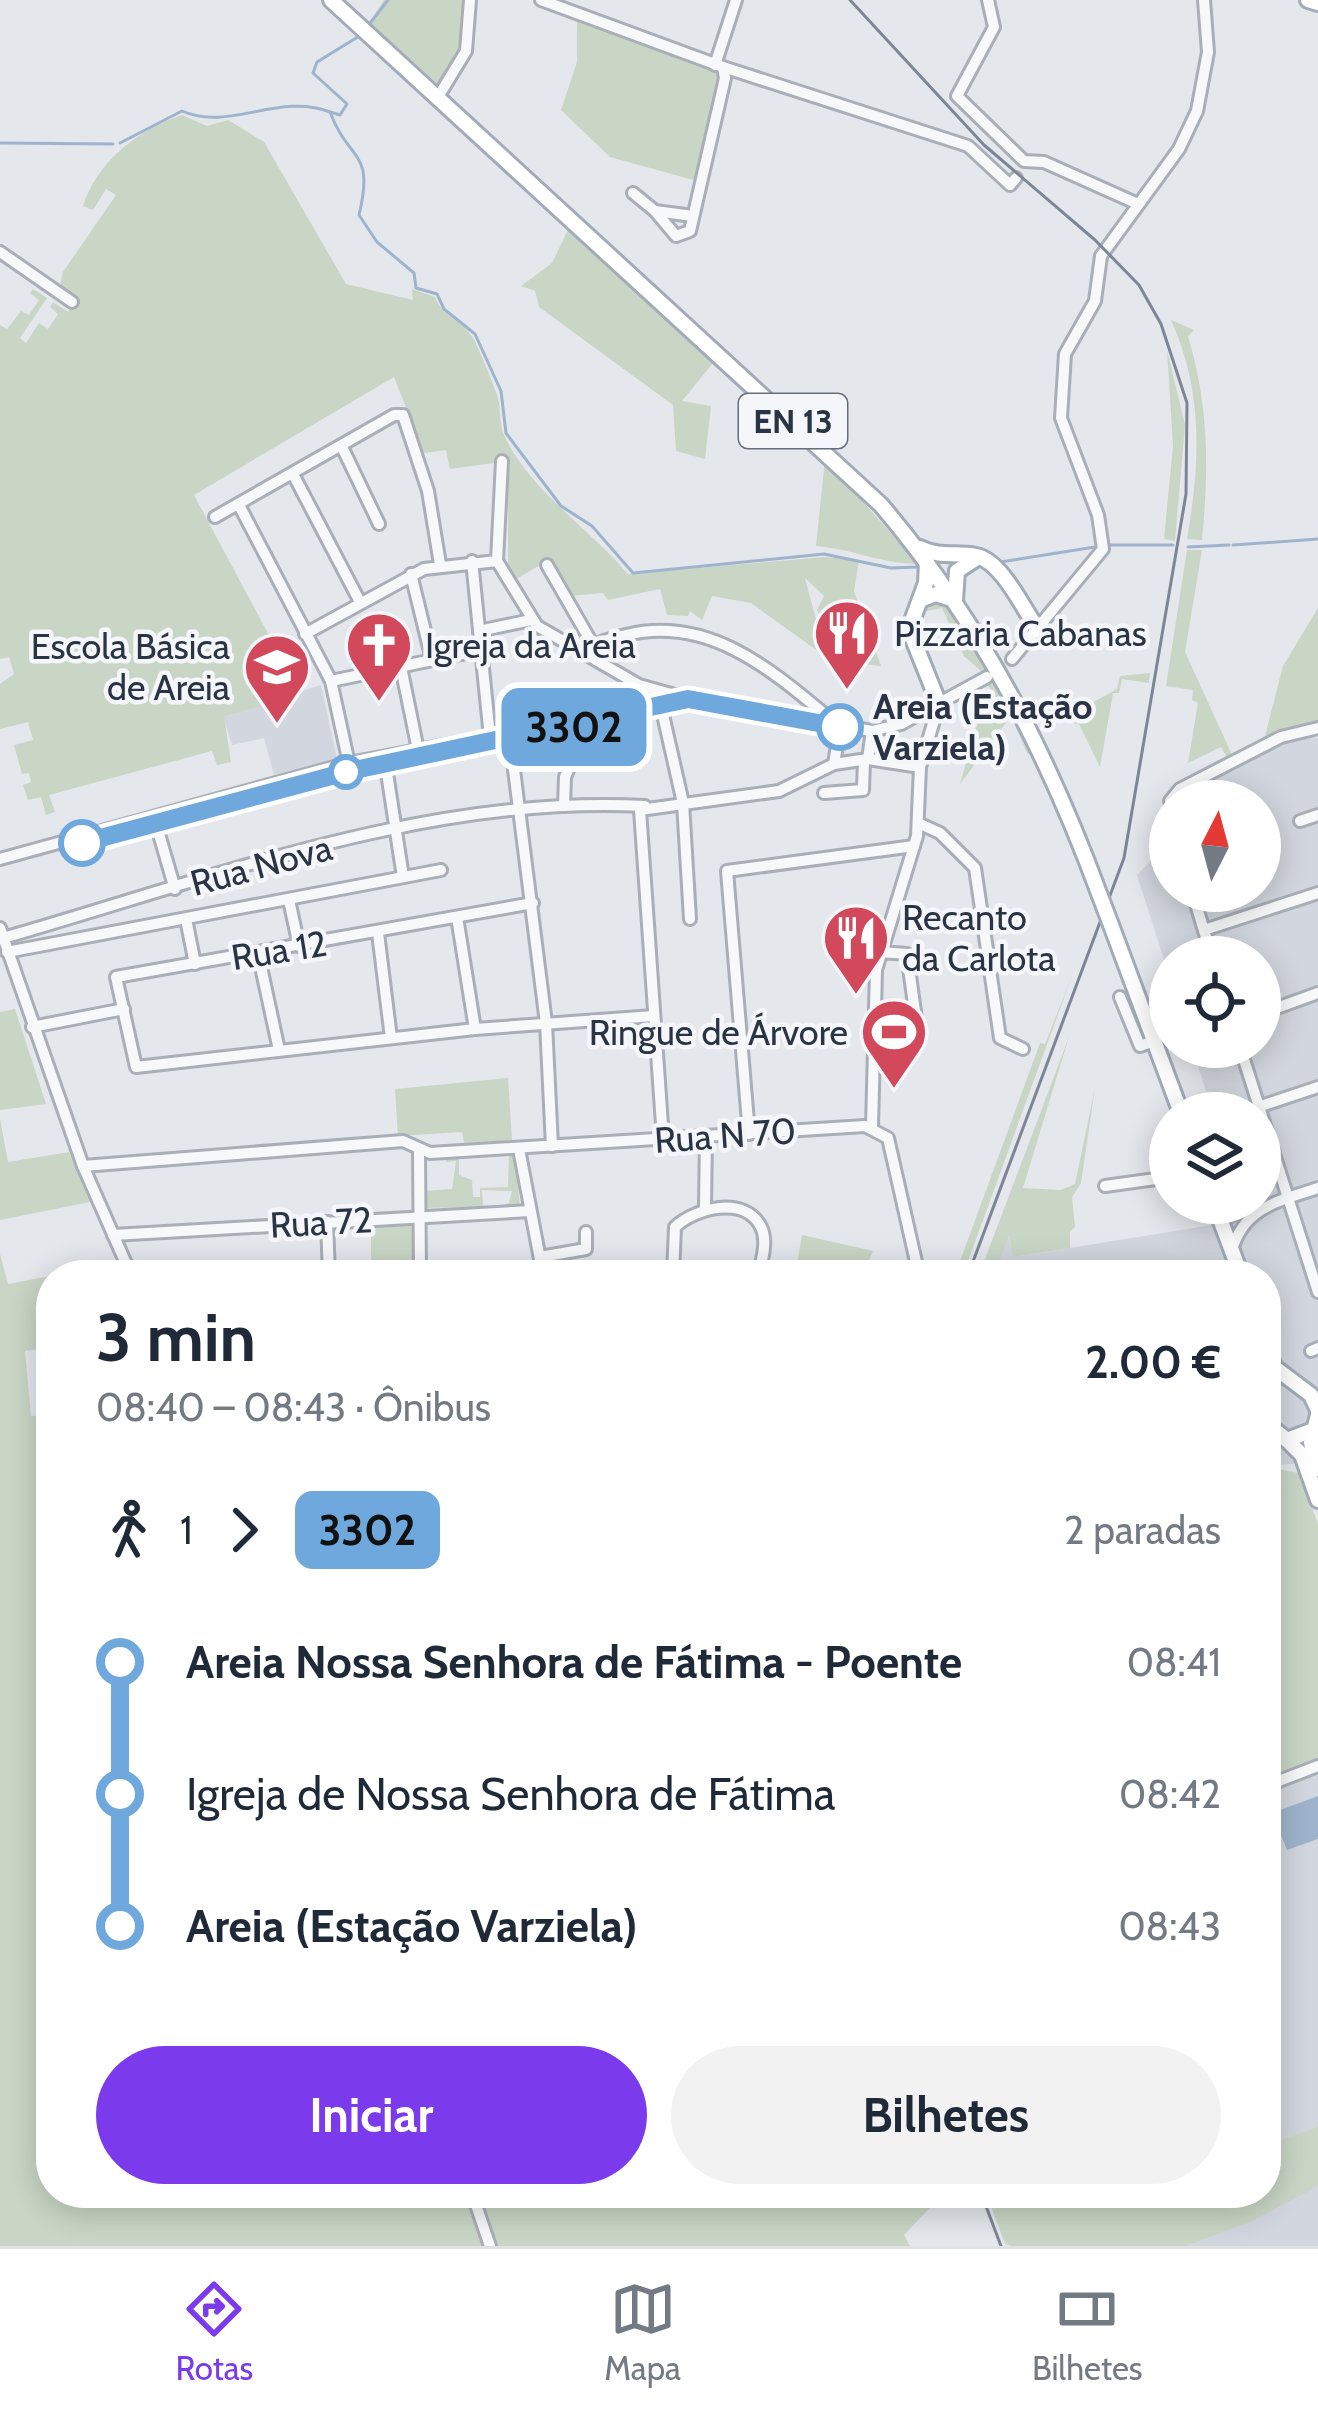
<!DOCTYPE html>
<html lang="pt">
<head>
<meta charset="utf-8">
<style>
	:root { --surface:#fff; --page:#f2f2f3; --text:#1f2937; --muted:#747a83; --line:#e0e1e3; --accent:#7c3aed }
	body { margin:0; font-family:Cabin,sans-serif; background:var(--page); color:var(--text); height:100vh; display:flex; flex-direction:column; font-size:45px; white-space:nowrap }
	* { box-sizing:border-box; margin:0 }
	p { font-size:39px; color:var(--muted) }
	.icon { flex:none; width:66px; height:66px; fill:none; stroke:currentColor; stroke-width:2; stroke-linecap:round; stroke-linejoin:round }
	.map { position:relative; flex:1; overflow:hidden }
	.panel { position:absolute; left:36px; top:1260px; width:1245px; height:948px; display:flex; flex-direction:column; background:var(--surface); border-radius:48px; box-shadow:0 6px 30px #0003 }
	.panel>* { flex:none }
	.badge { padding:0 24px; border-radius:18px; font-size:42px; line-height:78px }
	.needle { width:78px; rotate:6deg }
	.buttons { position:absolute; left:1149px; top:780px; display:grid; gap:24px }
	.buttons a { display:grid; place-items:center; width:132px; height:132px; border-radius:50%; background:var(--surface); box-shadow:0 6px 30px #0003; font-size:60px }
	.map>.badge { position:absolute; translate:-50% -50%; box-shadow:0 0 0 6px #fff }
	.legs { display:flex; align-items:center; gap:18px; height:132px; padding:0 60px; font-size:39px }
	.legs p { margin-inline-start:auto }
	.summary { display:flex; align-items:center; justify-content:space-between; height:204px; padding:0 60px }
	h1 { font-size:66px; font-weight:800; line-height:90px }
	.primary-button { display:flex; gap:24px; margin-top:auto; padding:24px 60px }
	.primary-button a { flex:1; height:138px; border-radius:72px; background:var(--accent); color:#fff; font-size:48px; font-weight:800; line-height:138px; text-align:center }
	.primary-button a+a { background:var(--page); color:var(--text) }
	ul { padding:0 60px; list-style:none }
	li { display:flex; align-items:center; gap:42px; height:132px; font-size:45px }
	li i { display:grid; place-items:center; width:18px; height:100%; margin:0 15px; background:currentColor }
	li i::after { content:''; width:30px; height:30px; margin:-15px; border:9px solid; border-radius:50%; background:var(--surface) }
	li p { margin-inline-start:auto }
	li:first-child i { background:linear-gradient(#0000 50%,currentColor 0) }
	li:last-child i { background:linear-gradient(currentColor 50%,#0000 0) }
	.dock { display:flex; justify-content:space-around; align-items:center; height:168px; border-top:3px solid var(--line); background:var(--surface); font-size:33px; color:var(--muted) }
	.dock a { display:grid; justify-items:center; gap:6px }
	.dock .on { color:var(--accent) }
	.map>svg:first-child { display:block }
</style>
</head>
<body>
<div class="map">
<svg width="1318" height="2246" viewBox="0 0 1318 2246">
	<rect width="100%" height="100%" fill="#e4e7ec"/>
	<!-- built -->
	<g fill="#d2d6de">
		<polygon points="321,685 337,759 274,775 264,738 232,745 223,716"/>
		<polygon points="1318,738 1318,1462 1266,1466 1266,1275 994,1275 1008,1235 1014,1257 1212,1225 1205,1203 1260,1203 1260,1113 1213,1113 1192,1047 1260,1047 1260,957 1170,957 1170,978 1137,875 1154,857 1170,852 1170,891 1260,891 1260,801 1175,801 1287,740"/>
		<polygon points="1318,1772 1318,2246 1012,2246 1010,2242 1266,2193 1266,1791"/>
	</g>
	<!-- green -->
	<g fill="#c9d6c5">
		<polygon points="384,0 467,0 461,55 440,86 369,23"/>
		<polygon points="577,18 719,73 697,181 610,157 561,110 577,62"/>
		<path d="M182,115L207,126L228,120L264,142L346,284L413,300L412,289L435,297C443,317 463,321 473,338C477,344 496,390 498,398C501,409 499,424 504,435C530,491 589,528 628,574L824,557L859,560L854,591L881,666L839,662L817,610L824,596L805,578L826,657L751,603L712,596L702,620L690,611L688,616L667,615L660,589L608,600L603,593L570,596L550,559L513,581L503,564L508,563V461L450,469L446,450L424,453L394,377L194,495L301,695L224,716L231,762L217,765L212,751L49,795L55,812L46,815L41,797L28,800L23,785L31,782L29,773L22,774L14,745L33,740L28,722L0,729V684L14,674L9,657L0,659V325L7,329L21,311L29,315L39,300L30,293L33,289L47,298L20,338L26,343L39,323L48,329L58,314L50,307L53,302L68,312L76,299L60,285L63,272L116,195L106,189L93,210L83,206C97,163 134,132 182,115Z"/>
		<polygon points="568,230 713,363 682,401 711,406 705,459 676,451 673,405 539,307 535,291 521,286 552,263"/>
		<path d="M1171,320L1194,330L1188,336C1209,407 1209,467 1202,540L1187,539C1200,463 1204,393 1171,320Z"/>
		<polygon points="1167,350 1185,425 1175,541 1164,539 1173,446"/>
		<path d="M825,459L918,564C883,564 852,549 816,546Z"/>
		<polygon points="1187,550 1202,550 1185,652 1233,757 1228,760 1221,747 1188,763 1198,703 1192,700 1193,690 1166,686"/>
		<path d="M937,600C970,611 1015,713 1032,746L1028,755L1011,716L960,784L978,722L993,693L986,683L990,679L964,656L942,608L922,612Z"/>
		<polygon points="1318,608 1318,721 1265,736 1283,666"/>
		<polygon points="1150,673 1149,683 1122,679 1119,693 1113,693 1100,767 1079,724 1071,723 1068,716 1117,689 1120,676"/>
		<polygon points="1072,976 963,1275 955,1275 1040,1043 1045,1044"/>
		<polygon points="15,1009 46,1104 0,1110 0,1012"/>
		<polygon points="1069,1037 1023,1188 1061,1190 1075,1184 1095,1088 1081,1183 1072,1197 1075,1227 1070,1231 1070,1248 1013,1257 1009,1235 994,1275 979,1275"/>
		<polygon points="508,1078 512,1140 464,1143 462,1132 398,1136 395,1089"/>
		<polygon points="0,1119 8,1162 69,1152 90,1202 0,1220"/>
		<polygon points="509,1154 514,1156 520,1205 495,1207 509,1203 512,1191 482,1190 483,1207 423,1208 423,1191 452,1189 456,1161 446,1162 446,1156 459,1156 459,1175 472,1180 473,1197 480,1197 480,1188 508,1187"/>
		<polygon points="411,1222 414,1271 371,1273 371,1224"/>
		<polygon points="802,1235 873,1251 862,1275 795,1275"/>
		<polygon points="0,1254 8,1284 51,1276 51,1347 25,1351 31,1416 51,1415 51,2193 944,2193 904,2235 910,2246 0,2246"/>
		<polygon points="1266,1467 1299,1473 1318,1524 1318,1760 1266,1780"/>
		<polygon points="1318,2127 1318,2186 1250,2222 1185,2246 1012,2246 1005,2244 986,2193 1266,2193 1266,2146"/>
	</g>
	<!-- water -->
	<polygon fill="#9fb4cc" points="1318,1796 1318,1839 1287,1850 1272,1813"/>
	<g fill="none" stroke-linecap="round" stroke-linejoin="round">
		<!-- stream -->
		<g stroke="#9fb4cc" stroke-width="3">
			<polyline points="367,27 388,0"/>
			<polyline points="330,112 340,115 347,104 313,73 317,62 361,35"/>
			<polyline points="0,143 113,144"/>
			<path d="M120,143L182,111C229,132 279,92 330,112C349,163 375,149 359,215L377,242L414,273L416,288L437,294L444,309L475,334L501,391L506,433L561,506L592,526L633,573L824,554L891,568L919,567"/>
			<polyline points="1108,545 1173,545"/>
			<polyline points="1233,545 1318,539"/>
			<polyline points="1188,547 1229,545"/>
			<polyline points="1000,562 1095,547"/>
		</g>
		<!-- minor casing -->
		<g stroke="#a9aeb7" stroke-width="16">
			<g id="minor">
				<polyline points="541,0 723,67 725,78 690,231 676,236 655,211 693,216"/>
				<polyline points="988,0 994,27 957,96 1024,161 1044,162 1138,204"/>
				<polyline points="715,65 736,0"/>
				<polyline points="723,67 968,146 1010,185 1016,178"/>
				<polyline points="438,97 466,51 470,0"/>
				<polyline points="633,193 655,211"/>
				<polyline points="0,252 72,302"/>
				<polyline points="342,447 379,524"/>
				<polyline points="294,476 359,600"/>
				<polyline points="239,505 331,681 350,768"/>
				<polyline points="215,517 394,415 403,415 428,491 440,564"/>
				<polyline points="472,561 490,737"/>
				<polyline points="497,561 537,626 639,685 689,699 872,731 901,724 987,677"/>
				<polyline points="497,561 502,461"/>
				<polyline points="547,565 593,645"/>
				<polyline points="411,574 432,660"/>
				<polyline points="479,631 531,620"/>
				<polyline points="305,634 424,569 497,561"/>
				<path d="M585,653C597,641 610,639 626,635C713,614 777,675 840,727"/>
				<polyline points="1012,659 1103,549 1098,515 1061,418 1065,354 1095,301 1101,256 1179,149 1197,111 1208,52 1204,0"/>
				<polyline points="401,667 418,750"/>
				<polyline points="331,681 481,650"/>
				<polyline points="661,706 683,803 690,919"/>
				<polyline points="510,738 546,1023 552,1146"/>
				<polyline points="868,759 920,767"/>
				<polyline points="385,760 403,877"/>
				<polyline points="834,764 840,727"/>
				<polyline points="824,793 863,790 864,760"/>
				<polyline points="1170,801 1180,789 1281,737 1318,728"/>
				<polyline points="564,806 565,777 588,724"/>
				<polyline points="154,817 175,889"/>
				<polyline points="1300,821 1318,815"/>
				<polyline points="918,823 940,833 975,868 1000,1038 1023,1049"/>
				<polyline points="149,826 350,771 533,736"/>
				<polyline points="0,859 349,763 689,699"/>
				<polyline points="1192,891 1212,957"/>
				<polyline points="289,900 299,946"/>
				<polyline points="533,903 116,977 136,1067 475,1029 654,1016"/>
				<polyline points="457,917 475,1029"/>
				<polyline points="186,919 195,964"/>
				<polyline points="0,928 83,1166 131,1275"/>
				<polyline points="1204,930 1318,893"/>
				<polyline points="378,933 391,1038"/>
				<path d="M3,938C209,879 428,794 645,806"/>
				<polyline points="7,952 441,870"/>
				<polyline points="880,952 907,954 918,1033"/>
				<polyline points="258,953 279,1050"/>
				<polyline points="1120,997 1140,1046 1154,1041"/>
				<polyline points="1260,1014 1318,993"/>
				<polyline points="32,1027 124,1009"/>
				<polyline points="1240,1047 1318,1292"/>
				<polyline points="1258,1107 1318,1087"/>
				<polyline points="872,1127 876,970 917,836 920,767 939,704"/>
				<polyline points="749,1134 727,871 914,846"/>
				<polyline points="663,1139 640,810 779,791 834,764 868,759 872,731"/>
				<polyline points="519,1149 543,1275"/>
				<polyline points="419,1150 420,1275"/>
				<polyline points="83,1166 403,1141 430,1153 865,1126 888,1138 919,1275"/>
				<polyline points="1105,1186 1170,1177"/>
				<polyline points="705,1207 706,1137"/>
				<polyline points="1221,1221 1247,1207"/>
				<polyline points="327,1222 329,1275"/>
				<polyline points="113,1235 530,1211"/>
				<path d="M1232,1250C1244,1207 1279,1201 1318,1188"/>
				<polyline points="540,1257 586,1249 586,1232"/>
				<path d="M673,1275L675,1227C695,1208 745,1195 761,1227C768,1241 762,1261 758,1275"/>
				<polyline points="1311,1351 1318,1348"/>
				<polyline points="1266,1786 1318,1766"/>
				<polyline points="472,2193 490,2246"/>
			</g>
		</g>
		<!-- major casing -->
		<g stroke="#a3abb8" stroke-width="20">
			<g id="major">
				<path d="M331,0L881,505C981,623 1047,752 1100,896"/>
				<polyline points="1308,0 1318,3"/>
				<path d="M920,548C941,558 955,552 976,556C1002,561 1024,610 1038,630"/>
				<polyline points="927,562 926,583 909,629 939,704"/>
				<polyline points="920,600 936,594 955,600 957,571 977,558"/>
				<polyline points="1111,925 1181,1113"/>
				<polyline points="1214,1203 1241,1275"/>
				<polyline points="1266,1345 1274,1367 1270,1396"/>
				<polyline points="1274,1367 1311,1395 1318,1410"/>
				<polyline points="1266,1423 1287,1440 1313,1430"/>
				<polyline points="1287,1440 1302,1455 1318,1500"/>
				<polyline points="1316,1469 1311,1442 1318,1415"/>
			</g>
		</g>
		<!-- minor -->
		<use href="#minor" stroke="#f7f8fa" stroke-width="10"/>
		<!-- major -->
		<use href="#major" stroke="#fff" stroke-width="14"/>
		<!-- tram -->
		<g stroke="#7d8696" stroke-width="3">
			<polyline points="850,0 984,145 1095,240 1139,285 1161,324 1187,403 1186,494 1124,858 968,1275"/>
			<polyline points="981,2193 1001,2246"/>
		</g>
		<!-- major-bridge casing -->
		<g stroke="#a3abb8" stroke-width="20" stroke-linecap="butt">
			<polyline id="major-bridge" points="1100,896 1111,925"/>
		</g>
		<!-- major-bridge -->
		<use href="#major-bridge" stroke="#fff" stroke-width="14"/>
	</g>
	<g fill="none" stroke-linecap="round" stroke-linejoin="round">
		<!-- line-1 casing -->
		<g stroke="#fff" stroke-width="27">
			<polyline id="line-1" points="82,843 350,771 688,699 840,727"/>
		</g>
		<!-- line-1 -->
		<use href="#line-1" stroke="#6fa8dc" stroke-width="18"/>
	</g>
	<!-- icons -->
	<defs>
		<g id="restaurant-pin" transform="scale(3.45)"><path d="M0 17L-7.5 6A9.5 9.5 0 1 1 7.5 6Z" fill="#d1495b" stroke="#f4f6f9"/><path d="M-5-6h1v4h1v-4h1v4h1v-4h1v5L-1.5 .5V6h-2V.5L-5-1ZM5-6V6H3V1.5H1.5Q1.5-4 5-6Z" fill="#fff"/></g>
		<g id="church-pin" transform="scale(3.45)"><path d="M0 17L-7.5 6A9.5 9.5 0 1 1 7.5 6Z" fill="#d1495b" stroke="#f4f6f9"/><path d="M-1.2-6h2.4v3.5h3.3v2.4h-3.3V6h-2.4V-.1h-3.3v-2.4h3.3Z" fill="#fff"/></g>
		<g id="school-pin" transform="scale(3.45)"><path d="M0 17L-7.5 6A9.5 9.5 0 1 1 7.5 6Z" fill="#d1495b" stroke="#f4f6f9"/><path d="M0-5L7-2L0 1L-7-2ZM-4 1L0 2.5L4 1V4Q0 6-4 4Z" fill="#fff"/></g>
		<g id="stadium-pin" transform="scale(3.45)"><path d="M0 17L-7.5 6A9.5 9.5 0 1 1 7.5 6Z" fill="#d1495b" stroke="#f4f6f9"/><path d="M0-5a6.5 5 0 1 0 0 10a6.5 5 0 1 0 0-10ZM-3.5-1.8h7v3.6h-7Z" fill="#fff"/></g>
	</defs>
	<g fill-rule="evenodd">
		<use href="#restaurant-pin" x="847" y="633"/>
		<use href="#church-pin" x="379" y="645"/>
		<use href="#school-pin" x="277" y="667"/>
		<use href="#restaurant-pin" x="856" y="938"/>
		<use href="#stadium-pin" x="894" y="1032"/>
	</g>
	<!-- markers -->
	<g fill="#fff" stroke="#6fa8dc" stroke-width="6">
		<circle cx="840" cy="727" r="21"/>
		<circle cx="346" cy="772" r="15"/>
		<circle cx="82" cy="843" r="21"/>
	</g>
	<g text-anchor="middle" stroke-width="9" stroke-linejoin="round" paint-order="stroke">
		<!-- shield labels -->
		<rect fill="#f4f6f9" stroke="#676e7b" stroke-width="3" x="739" y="394" width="108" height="54" rx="9"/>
		<g font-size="33" font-weight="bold" fill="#2b3445">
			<text x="793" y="433">EN 13</text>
		</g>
		<!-- poi labels -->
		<g font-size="36" fill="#2b3445" stroke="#f4f6f9" text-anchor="start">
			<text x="894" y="646">Pizzaria Cabanas</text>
			<text x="425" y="658">Igreja da Areia</text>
			<text x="230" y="659" text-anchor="end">Escola Básica<tspan x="230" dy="41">de Areia</tspan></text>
			<text x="902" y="930">Recanto<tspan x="902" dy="41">da Carlota</tspan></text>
			<text x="848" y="1045" text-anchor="end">Ringue de Árvore</text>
		</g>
		<!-- stop labels -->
		<g font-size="36" font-weight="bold" fill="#2b3445" stroke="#f4f6f9" text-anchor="start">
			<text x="873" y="719">Areia (Estação<tspan x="873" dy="41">Varziela)</tspan></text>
		</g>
		<!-- street labels -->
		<g font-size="36" fill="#2b3445" stroke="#f4f6f9">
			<text transform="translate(261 865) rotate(-15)" y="13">Rua Nova</text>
			<text transform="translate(279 950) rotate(-9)" y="13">Rua 12</text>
			<text transform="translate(725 1135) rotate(-4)" y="13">Rua N 70</text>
			<text transform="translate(321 1222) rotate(-3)" y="13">Rua 72</text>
		</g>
	</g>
</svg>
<div class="buttons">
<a><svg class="needle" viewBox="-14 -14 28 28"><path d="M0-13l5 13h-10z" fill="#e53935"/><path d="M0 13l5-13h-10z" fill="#747a83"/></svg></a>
<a><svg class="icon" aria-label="locate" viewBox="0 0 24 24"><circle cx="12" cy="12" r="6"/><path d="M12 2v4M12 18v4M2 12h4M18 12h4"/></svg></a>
<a><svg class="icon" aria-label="layers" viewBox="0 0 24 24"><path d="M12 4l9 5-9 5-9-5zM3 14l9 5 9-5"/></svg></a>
</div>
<b class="badge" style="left:574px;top:727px;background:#6fa8dc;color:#111">3302</b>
<section class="panel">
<div class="summary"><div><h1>3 min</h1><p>08:40 – 08:43 · Ônibus</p></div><b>2.00 €</b></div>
<div class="legs"><svg class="icon" aria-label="walk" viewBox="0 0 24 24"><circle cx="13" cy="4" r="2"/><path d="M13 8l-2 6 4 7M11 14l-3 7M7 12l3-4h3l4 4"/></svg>1<svg class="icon" aria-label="forward" viewBox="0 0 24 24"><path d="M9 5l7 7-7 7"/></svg><b class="badge" style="background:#6fa8dc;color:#111">3302</b><p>2 paradas</p></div>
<ul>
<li><i style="color:#6fa8dc"></i><b>Areia Nossa Senhora de Fátima - Poente</b><p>08:41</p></li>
<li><i style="color:#6fa8dc"></i><span>Igreja de Nossa Senhora de Fátima</span><p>08:42</p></li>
<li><i style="color:#6fa8dc"></i><b>Areia (Estação Varziela)</b><p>08:43</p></li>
</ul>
<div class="primary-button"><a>Iniciar</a><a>Bilhetes</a></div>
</section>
</div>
<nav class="dock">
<a class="on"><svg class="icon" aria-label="directions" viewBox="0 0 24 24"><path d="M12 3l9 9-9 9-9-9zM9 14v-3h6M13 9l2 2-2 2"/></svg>Rotas</a>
<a><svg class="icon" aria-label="map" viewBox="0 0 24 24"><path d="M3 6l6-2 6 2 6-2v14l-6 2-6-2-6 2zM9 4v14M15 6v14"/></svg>Mapa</a>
<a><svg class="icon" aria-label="tickets" viewBox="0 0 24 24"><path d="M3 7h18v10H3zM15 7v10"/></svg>Bilhetes</a>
</nav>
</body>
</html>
